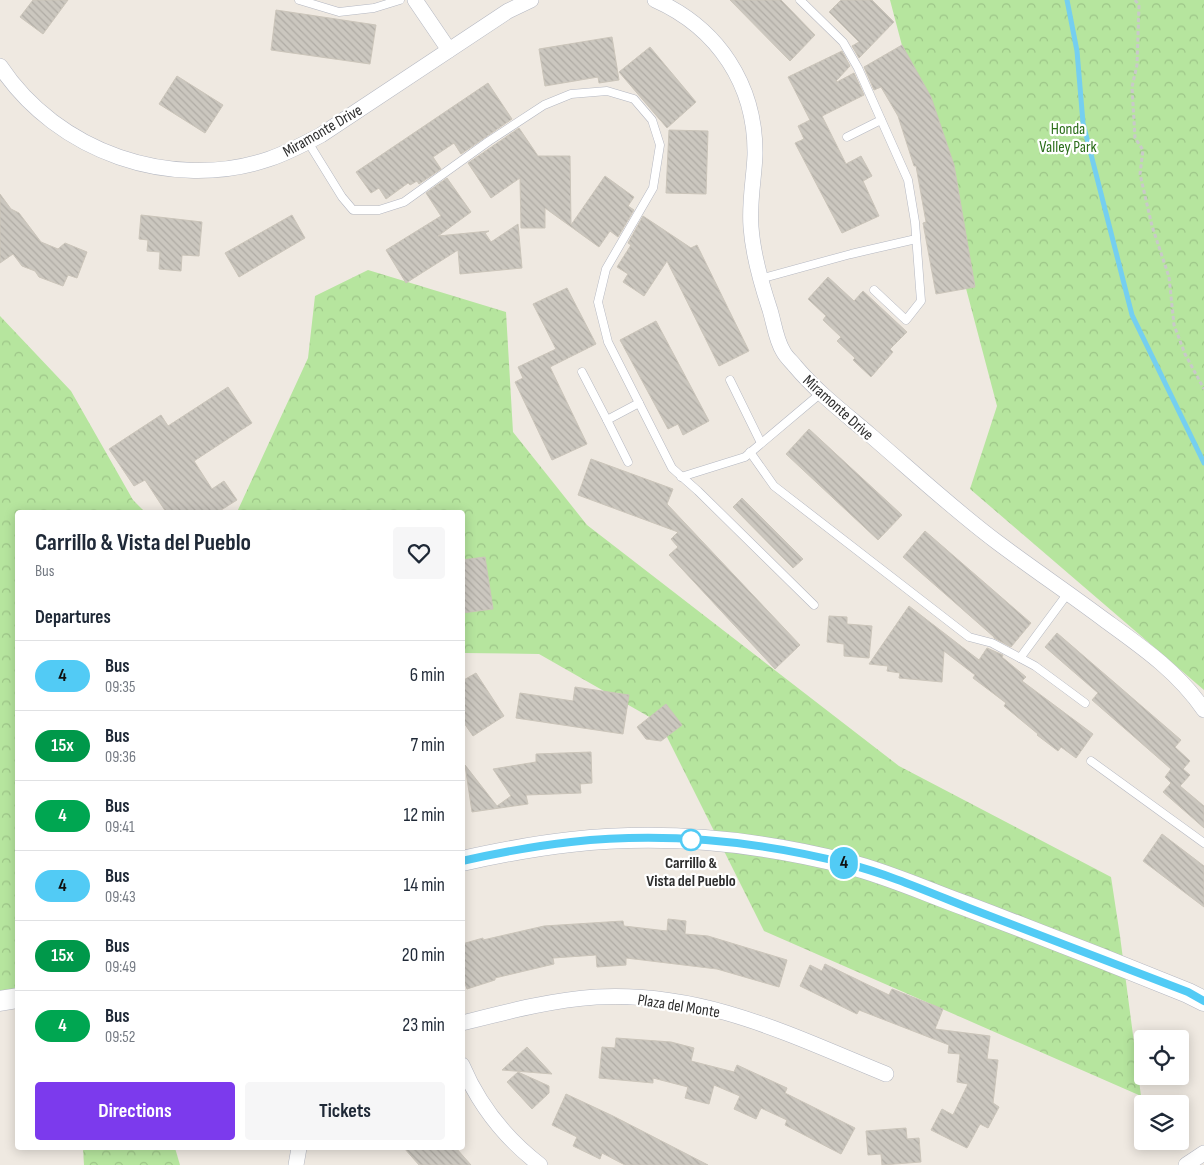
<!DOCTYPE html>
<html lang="en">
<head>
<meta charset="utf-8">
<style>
	:root { --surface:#fff; --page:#f6f6f7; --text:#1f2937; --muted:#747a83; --line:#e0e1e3; --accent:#7c3aed }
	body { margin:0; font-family:"Sofia Sans Condensed",sans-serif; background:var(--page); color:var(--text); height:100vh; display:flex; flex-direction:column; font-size:19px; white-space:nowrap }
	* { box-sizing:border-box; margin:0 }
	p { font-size:16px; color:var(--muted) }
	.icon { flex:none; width:28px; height:28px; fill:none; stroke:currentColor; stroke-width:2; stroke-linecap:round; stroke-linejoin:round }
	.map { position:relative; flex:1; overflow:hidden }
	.panel { position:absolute; left:15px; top:510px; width:450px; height:640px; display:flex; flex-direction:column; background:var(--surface); border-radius:5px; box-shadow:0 2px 12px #0003 }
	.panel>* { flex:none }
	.badge { padding:0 10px; border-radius:16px; font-size:18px; line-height:32px }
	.buttons { position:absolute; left:1134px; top:1030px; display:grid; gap:10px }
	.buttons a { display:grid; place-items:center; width:55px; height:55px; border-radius:5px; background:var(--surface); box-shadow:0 2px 12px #0003; font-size:25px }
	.map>.badge { position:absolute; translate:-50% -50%; box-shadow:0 0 0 2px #fff }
	h2 { padding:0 20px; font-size:19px; line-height:45px }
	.round { display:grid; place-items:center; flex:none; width:52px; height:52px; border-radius:5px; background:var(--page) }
	.head { display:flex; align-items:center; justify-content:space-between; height:85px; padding:0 20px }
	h1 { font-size:24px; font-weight:700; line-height:38px }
	.action { display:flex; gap:10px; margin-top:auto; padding:10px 20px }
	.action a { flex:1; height:58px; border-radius:5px; background:var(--accent); color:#fff; font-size:20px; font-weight:700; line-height:58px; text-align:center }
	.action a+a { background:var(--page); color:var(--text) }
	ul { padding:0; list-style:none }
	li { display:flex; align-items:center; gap:15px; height:70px; padding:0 20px; border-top:1px solid var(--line) }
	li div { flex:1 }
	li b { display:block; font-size:19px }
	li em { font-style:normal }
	li .badge { min-width:55px; font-weight:700; text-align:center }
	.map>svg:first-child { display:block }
</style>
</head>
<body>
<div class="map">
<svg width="1204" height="1165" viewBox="0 0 1204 1165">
	<defs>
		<pattern id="forest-crowns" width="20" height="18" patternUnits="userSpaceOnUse" patternTransform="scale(1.25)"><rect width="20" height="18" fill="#b6e59e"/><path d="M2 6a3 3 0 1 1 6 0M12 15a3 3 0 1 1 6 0" fill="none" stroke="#9dc588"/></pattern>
		<pattern id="building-back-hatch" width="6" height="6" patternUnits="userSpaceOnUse" patternTransform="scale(1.25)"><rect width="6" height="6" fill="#cbc7bf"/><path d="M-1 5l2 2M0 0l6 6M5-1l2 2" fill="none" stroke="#afaba4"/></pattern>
	</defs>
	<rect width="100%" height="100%" fill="#efe9e1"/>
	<!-- forest -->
	<g fill="url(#forest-crowns)">
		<polygon points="890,0 1204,0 1204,690 970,489 997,406"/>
		<polygon points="368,270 506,312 513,432 587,525 899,766 1111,877 1120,936 1141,1096 764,931 660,723 539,654 463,653 462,512 237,512 308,358 315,296"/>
		<polygon points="0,316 71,391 133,500 145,512 18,512 18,998 0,1001"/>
		<polygon points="83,1148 175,1148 180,1165 84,1165"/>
	</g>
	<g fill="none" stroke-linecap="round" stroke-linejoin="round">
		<!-- stream -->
		<polyline stroke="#75cff0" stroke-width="5" points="1067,0 1077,51 1083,123 1132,315 1204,463"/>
	</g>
	<!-- building -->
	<g fill="url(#building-back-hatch)" stroke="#cbc5ba">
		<polygon points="33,0 68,0 43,34 20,17"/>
		<polygon points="730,0 781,0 815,35 790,61"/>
		<polygon points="841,0 872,0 894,22 859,58 852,46 859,42 829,12"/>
		<polygon points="276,10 376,25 370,64 271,50"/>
		<polygon points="612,37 619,80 599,83 598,77 545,86 539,49"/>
		<polygon points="902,45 931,97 954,165 975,287 936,294 923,223 926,222 916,166 914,166 898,116 881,87 874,90 864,67"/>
		<polygon points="650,47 696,102 667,128 619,72"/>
		<polygon points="842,51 850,66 836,81 837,82 854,73 864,95 822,116 846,164 861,156 872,176 863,181 879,216 842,233 795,143 804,139 798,126 810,120 788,77"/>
		<polygon points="177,76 223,105 205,133 159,104"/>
		<polygon points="488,83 512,119 461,154 454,143 433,157 441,169 419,184 417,181 410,185 408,183 386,199 379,188 371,193 356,172"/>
		<polygon points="519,128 538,156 570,156 571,225 605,176 634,197 628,206 634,210 618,237 610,231 599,247 545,208 545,228 521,228 520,178 491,198 468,163"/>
		<polygon points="669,130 708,131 706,194 666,193"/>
		<polygon points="447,178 471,212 438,236 489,231 485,233 491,242 518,224 522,268 460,274 458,250 406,283 386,250 441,216 426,193"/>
		<polygon points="0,194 11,209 19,213 41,242 58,249 65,243 87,252 77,278 68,275 63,286 39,277 35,271 22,266 13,254 0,263"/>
		<polygon points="141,215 202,222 199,256 182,255 181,271 159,269 160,252 147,251 148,240 139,239"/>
		<polygon points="292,215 305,238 239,277 225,253"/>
		<polygon points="643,216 691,248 697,245 749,351 719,366 667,261 644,296 623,282 628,274 617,267 631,245 628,243"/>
		<polygon points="828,277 854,301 863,291 907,332 890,349 893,352 871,377 853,360 855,358 837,341 841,337 823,320 826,316 808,299"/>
		<polygon points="567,288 596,344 550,367 587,444 552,460 515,382 523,378 518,367 556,349 533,304"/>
		<polygon points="656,321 709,421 683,435 678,424 668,429 620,340"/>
		<polygon points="228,387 252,423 194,461 212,489 224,481 237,500 218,512 166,512 145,480 134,486 109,449 161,415 168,426"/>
		<polygon points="809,429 902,515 878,540 786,454"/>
		<polygon points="591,459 673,489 667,504 800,645 775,669 669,555 678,547 671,539 678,532 578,495"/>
		<polygon points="742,498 803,559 793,568 733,507"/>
		<polygon points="925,531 1031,623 1011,647 994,638 994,637 903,557"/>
		<polygon points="485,557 493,609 462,613 462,560"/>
		<polygon points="909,606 979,660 987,648 1003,655 1002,657 1026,677 1022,681 1093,734 1076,758 1061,747 1058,751 1037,735 1038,734 1004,706 1006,703 973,678 975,675 944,651 942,682 899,678 900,673 887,671 888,666 869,664"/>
		<polygon points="829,616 847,617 847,624 872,626 869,658 844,656 844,644 827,642"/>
		<polygon points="1057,633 1181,740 1175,747 1190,761 1183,769 1190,775 1180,786 1204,806 1204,828 1163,792 1171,783 1165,777 1171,769 1092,700 1098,693 1045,647"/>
		<polygon points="476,673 504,716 473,736 462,720 462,681"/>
		<polygon points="575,687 629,695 623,734 516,718 520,693 573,701"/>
		<polygon points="666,704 682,725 661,741 646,739 637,727"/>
		<polygon points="591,752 592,783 580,784 581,793 526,795 528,804 472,812 465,765 497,806 511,796 493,769 536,762 536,754"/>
		<polygon points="1162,834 1204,866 1204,907 1143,861"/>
		<polygon points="668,919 686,921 685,934 708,936 787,960 779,987 717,969 626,958 626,965 597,967 596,955 553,958 554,964 495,978 495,980 467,989 462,975 462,944 483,938 483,940 544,926 623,921 624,926 667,931"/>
		<polygon points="825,964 889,995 892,989 943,1009 935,1029 990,1036 987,1059 998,1060 993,1103 999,1107 988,1128 980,1124 967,1148 931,1130 942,1109 953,1115 968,1084 957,1082 960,1054 948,1053 949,1045 859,1010 857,1014 800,986 810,965 822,971"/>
		<polygon points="616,1038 671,1042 694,1048 691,1061 734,1072 737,1065 787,1088 785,1093 855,1128 841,1154 785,1125 787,1120 761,1108 756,1119 734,1109 740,1096 714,1085 709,1104 685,1098 688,1087 653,1078 653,1083 599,1078 602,1047 615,1048"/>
		<polygon points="527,1047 552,1074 502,1070"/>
		<polygon points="518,1072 549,1086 549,1093 532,1109 507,1082"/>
		<polygon points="566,1094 613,1116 708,1165 625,1165 602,1153 600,1159 573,1146 577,1137 552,1125"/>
		<polygon points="906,1128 907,1139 919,1138 921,1162 882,1165 881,1154 868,1155 866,1131"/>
		<polygon points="404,1148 456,1148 471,1165 419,1165"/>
	</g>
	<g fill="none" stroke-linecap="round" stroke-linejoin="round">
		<!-- service casing -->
		<g stroke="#b4b7c1" stroke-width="9">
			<g id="service">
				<polyline points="299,0 339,12 374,8 400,0"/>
				<polyline points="800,0 843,42 858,68 908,180 915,222 921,301 906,320 874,290"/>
				<polyline points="847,137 881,120"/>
				<polyline points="308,142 342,197 353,210 379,210 404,202 489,141 544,105 571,94 607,91 634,99 652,120 660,145 653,188 606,269 598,302 608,342 672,468 698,491 814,605"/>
				<polyline points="760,279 851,254 916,239"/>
				<polyline points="582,372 607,420 639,403"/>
				<polyline points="730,380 761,443"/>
				<polyline points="607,420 628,462"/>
				<polyline points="750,452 774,486 969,637 992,643 1035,666 1085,703"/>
				<polyline points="681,477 745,457 821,393"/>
				<polyline points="1020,658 1068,593"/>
				<polyline points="1091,761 1204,843"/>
			</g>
		</g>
		<!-- minor casing -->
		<g stroke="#b4b7c1" stroke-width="16">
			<g id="minor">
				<polyline points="415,0 449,50"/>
				<path d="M655,0C718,28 756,85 755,155C754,179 749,202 751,227C753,256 761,283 770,310C774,323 776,340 783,351C786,357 791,361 795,366C817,392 843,412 869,434C911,470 953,509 997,542C1033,569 1070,594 1106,621C1142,647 1178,672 1204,710"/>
				<path d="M0,66C57,152 171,192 269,159C287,153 304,144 321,135L508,11L531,0"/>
				<path d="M462,1023C506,1012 551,1000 596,997C704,991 790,1035 886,1074"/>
				<path d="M462,1065C479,1105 506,1139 540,1165"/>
				<polyline points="296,1165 299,1148"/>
				<polyline points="1186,1165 1204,1153"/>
			</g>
		</g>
		<!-- secondary casing -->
		<g stroke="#b4b7c1" stroke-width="21">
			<g id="secondary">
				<path d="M462,861C498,853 534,846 571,842C663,832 758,841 848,864C888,874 927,892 966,906C1040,934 1114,963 1188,993L1204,1001"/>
				<polyline points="0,1001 18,998"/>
			</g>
		</g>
		<!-- path -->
		<polyline stroke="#c9c9c9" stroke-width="3" stroke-dasharray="4 2.5" stroke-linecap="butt" points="1135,0 1139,5 1137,65 1132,87 1135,138 1143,150 1140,174 1152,226 1169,277 1174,325 1185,354 1204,389"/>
		<!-- service -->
		<use href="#service" stroke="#fff" stroke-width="8"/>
		<!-- minor -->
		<use href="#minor" stroke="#fff" stroke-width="15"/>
		<!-- secondary -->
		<use href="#secondary" stroke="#fff" stroke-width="20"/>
	</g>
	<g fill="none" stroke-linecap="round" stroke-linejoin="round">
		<!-- line casing -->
		<g stroke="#fff" stroke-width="11">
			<path id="line" d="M462,861C498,853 534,846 571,842C663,832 758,841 848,864C888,874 931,893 969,908C1042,936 1115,964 1188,992L1204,1001"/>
		</g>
		<!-- line -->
		<use href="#line" stroke="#52cbf5" stroke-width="8"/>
	</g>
	<!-- markers -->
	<circle fill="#fff" stroke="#52cbf5" stroke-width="2.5" cx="691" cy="840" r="10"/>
	<g text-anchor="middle" stroke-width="4.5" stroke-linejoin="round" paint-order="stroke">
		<!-- park labels -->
		<g font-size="16" fill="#2c6e1b" stroke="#fff">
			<text x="1068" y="134">Honda<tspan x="1068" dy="18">Valley Park</tspan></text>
		</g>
		<!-- street labels -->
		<g font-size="16" fill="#2e2e2e" stroke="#fff">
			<text transform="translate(322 130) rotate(-30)" y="6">Miramonte Drive</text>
			<text transform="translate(839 407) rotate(42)" y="6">Miramonte Drive</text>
			<text transform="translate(679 1005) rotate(9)" y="6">Plaza del Monte</text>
		</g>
		<!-- stop labels -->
		<g font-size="16" font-weight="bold" fill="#2e2e2e" stroke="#fff">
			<text x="691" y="868">Carrillo &amp;<tspan x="691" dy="18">Vista del Pueblo</tspan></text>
		</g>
	</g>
</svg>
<div class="buttons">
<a><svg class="icon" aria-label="locate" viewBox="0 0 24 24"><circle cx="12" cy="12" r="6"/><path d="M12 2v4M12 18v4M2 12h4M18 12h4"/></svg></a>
<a><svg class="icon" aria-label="layers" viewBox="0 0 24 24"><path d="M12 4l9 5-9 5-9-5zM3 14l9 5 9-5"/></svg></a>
</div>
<b class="badge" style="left:844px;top:863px;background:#52cbf5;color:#111">4</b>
<section class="panel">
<div class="head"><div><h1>Carrillo &amp; Vista del Pueblo</h1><p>Bus</p></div><a class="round"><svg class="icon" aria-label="heart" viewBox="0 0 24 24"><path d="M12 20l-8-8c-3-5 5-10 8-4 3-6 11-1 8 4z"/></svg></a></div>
<h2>Departures</h2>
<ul>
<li><span class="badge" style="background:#52cbf5;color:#111">4</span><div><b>Bus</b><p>09:35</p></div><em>6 min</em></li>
<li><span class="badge" style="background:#00984a;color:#fff">15x</span><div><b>Bus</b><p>09:36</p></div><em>7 min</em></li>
<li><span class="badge" style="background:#00a651;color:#fff">4</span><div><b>Bus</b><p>09:41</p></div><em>12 min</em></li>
<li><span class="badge" style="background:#52cbf5;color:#111">4</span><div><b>Bus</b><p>09:43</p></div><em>14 min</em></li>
<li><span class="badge" style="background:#00984a;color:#fff">15x</span><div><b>Bus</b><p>09:49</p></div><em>20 min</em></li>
<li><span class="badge" style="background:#00a651;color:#fff">4</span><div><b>Bus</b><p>09:52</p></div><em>23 min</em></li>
</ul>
<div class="action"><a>Directions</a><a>Tickets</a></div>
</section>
</div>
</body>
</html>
